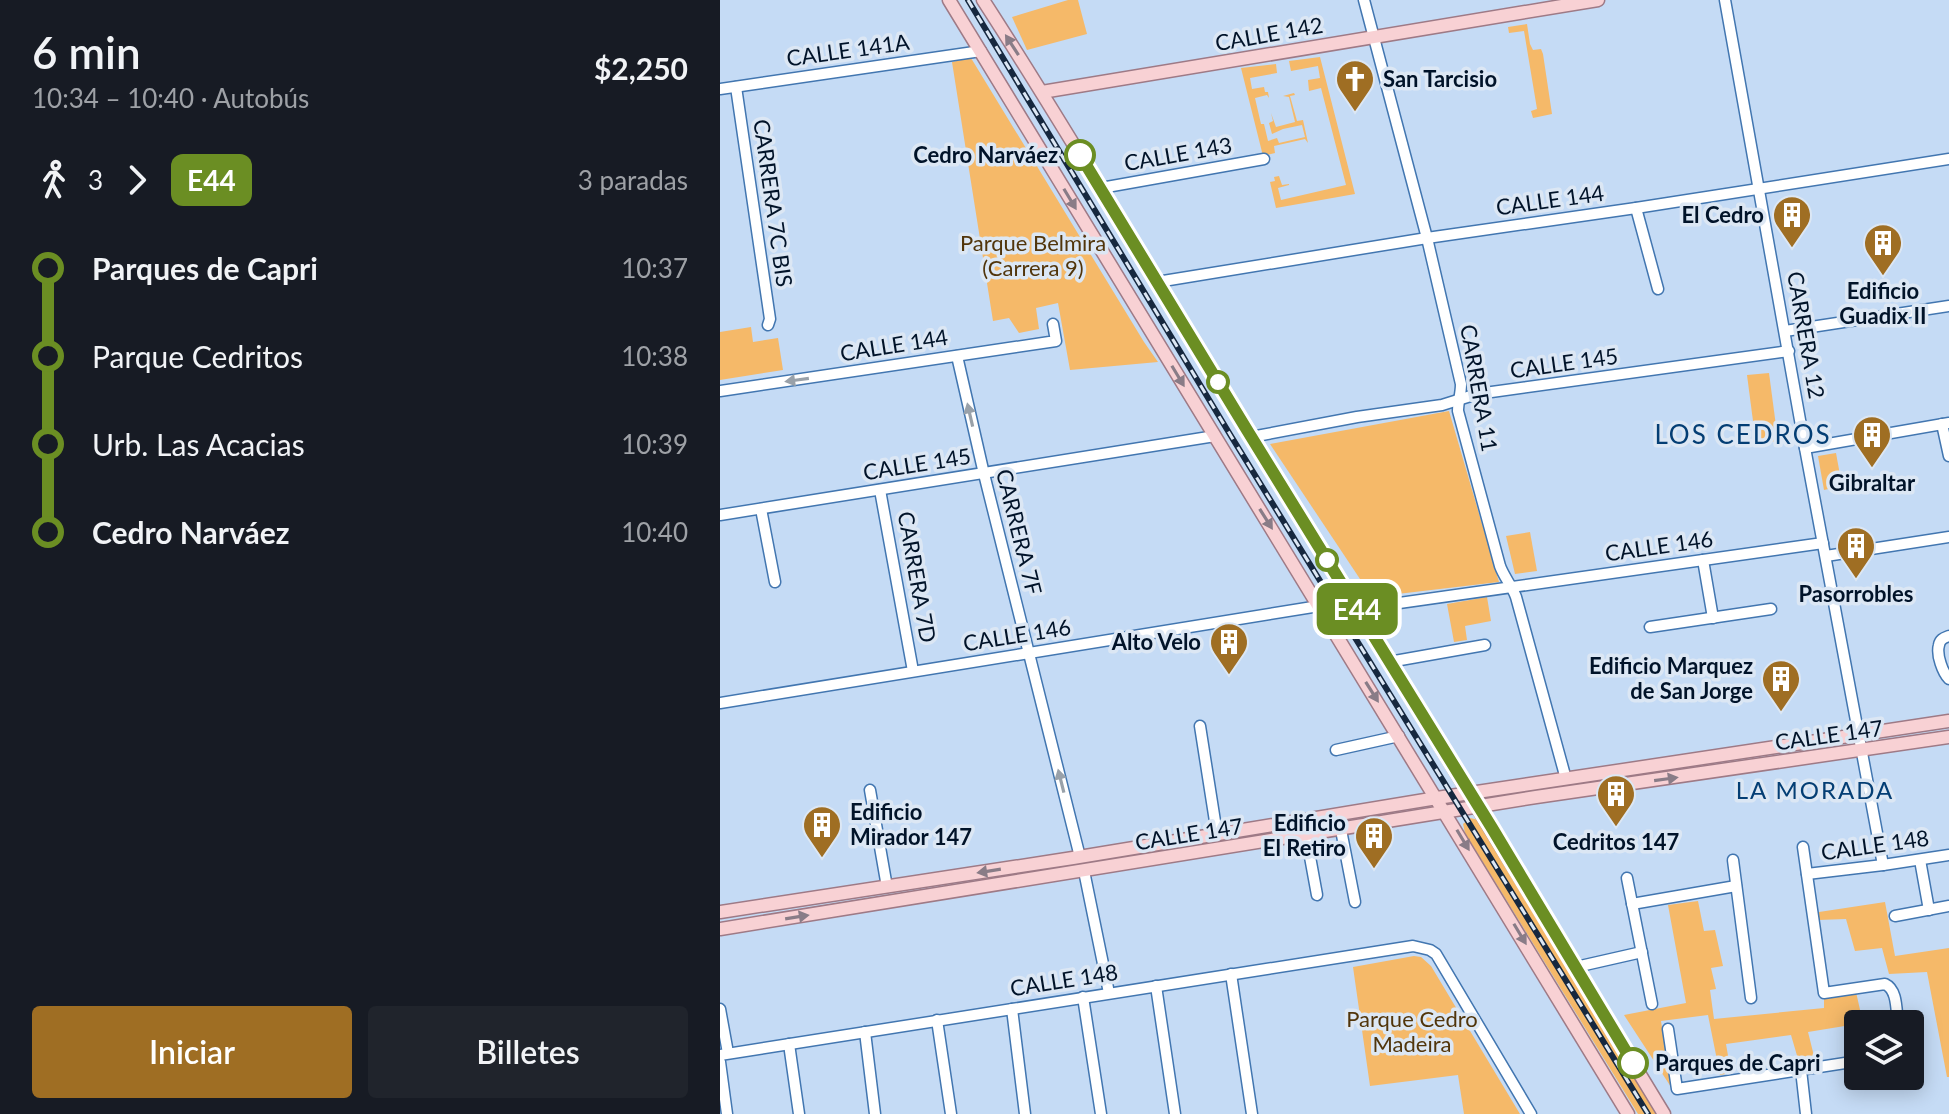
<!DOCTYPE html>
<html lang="es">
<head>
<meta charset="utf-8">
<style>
	:root { --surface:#171b24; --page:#20242c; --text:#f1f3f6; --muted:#9ea1a6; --accent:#9f6e23 }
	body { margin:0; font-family:Lato,sans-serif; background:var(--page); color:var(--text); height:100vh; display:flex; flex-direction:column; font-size:30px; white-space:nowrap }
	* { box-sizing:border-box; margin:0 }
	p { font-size:26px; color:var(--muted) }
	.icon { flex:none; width:44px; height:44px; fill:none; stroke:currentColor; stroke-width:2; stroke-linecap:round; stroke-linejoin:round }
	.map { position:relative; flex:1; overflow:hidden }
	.sheet { display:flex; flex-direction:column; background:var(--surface); width:720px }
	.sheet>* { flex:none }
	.badge { padding:0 16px; border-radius:12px; font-size:28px; line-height:52px }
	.fabs { position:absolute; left:1124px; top:1010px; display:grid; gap:16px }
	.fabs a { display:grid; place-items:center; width:80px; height:80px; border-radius:8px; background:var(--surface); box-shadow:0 4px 20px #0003; font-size:40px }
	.map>.badge { position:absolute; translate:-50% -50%; box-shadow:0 0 0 4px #fff }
	.legs { display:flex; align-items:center; gap:12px; height:88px; padding:0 32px; font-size:26px }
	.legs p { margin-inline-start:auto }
	.summary { display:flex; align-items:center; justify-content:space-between; height:136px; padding:0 32px }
	h1 { font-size:44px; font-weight:600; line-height:60px }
	.action { display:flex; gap:16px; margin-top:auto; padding:16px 32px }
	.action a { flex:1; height:92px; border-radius:8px; background:var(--accent); color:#fff; font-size:32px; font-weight:600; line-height:92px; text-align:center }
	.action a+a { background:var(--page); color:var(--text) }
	ul { padding:0 32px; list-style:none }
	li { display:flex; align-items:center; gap:28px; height:88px; font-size:30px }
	li i { display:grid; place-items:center; width:12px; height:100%; margin:0 10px; background:currentColor }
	li i::after { content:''; width:20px; height:20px; margin:-10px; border:6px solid; border-radius:50%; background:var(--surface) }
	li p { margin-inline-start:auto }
	li:first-child i { background:linear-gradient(#0000 50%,currentColor 0) }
	li:last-child i { background:linear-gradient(currentColor 50%,#0000 0) }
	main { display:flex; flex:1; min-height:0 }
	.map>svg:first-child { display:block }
</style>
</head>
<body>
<main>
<section class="sheet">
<div class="summary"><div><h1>6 min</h1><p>10:34 – 10:40 · Autobús</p></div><b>$2,250</b></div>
<div class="legs"><svg class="icon" aria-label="walk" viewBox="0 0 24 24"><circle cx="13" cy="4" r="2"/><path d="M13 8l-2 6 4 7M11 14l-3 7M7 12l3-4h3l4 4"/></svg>3<svg class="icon" aria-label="forward" viewBox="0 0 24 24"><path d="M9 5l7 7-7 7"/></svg><b class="badge" style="background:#6b8e23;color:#fff">E44</b><p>3 paradas</p></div>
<ul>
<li><i style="color:#6b8e23"></i><b>Parques de Capri</b><p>10:37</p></li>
<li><i style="color:#6b8e23"></i><span>Parque Cedritos</span><p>10:38</p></li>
<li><i style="color:#6b8e23"></i><span>Urb. Las Acacias</span><p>10:39</p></li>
<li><i style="color:#6b8e23"></i><b>Cedro Narváez</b><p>10:40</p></li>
</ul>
<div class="action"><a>Iniciar</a><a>Billetes</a></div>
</section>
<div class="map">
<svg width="1229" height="1114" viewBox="0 0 1229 1114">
	<rect width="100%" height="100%" fill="#c5dbf5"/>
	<!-- green -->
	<g fill="#f5b969">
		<polygon points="348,0 358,0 367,34 307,50 292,17"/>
		<polygon points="807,24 810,44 813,50 821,49 823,54 832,114 813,118 811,111 817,109 804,31 789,33 788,27"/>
		<polygon points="600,57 635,194 556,208 550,182 555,181 554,177 559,176 562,185 569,184 569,185 558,188 561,200 626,185 601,88 589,91 588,80 600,78 598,66 571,71 569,61"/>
		<polygon points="251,58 424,342 438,362 350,370 338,303 316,308 319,329 299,333 289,318 273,321 232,62"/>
		<polygon points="556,64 557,73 530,78 532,89 544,87 545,92 548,92 549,98 547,95 535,98 541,124 544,124 548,141 557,138 559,143 585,137 582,125 563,129 552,134 549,123 553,121 551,113 556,127 575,122 569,97 563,96 574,93 575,95 570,96 577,121 583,120 588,143 585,139 554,146 555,153 543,156 521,68"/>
		<polygon points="31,327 33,342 58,338 63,370 0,380 0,332"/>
		<polygon points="1049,373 1058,441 1036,444 1027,375"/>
		<polygon points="729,411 779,582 652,597 550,444"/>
		<polygon points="1116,453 1122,486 1104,490 1098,456"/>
		<polygon points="810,532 817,571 795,574 786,536"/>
		<polygon points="767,597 771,621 745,626 747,640 734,642 727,604"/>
		<polygon points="750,818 759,820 939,1114 918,1114 745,833 743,824"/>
		<polygon points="978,901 984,931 995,930 1003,966 991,968 996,989 990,990 994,1019 1104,1008 1104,997 1136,992 1143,1023 1088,1032 1094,1056 1078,1059 1071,1035 1006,1044 1011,1073 1000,1075 988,1015 941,1021 951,1087 904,1015 966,1003 948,905"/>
		<polygon points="1165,902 1175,956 1229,948 1229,1077 1227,1077 1207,972 1169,974 1162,948 1135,951 1126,919 1098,920 1099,912"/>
		<polygon points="694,956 701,957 711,966 800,1114 744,1114 738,1075 650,1086 633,967"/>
	</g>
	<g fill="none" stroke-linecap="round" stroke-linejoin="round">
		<!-- minor casing -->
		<g stroke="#4276b0" stroke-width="13">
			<g id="minor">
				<path d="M644,0L707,238L741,384C741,394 738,402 738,411L780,566C784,577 792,586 796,597L846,779"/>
				<polyline points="1005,0 1085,448 1163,865"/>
				<polyline points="16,87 50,319 48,325"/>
				<polyline points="0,89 261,51"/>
				<polyline points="381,188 544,159"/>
				<polyline points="916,208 938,289"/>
				<polyline points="437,282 707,238 916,208 1229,159"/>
				<polyline points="1065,331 1229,306"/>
				<polyline points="237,356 264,474 360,857"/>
				<polyline points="0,391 336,341 333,324"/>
				<polyline points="1222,424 1229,456"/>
				<polyline points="531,437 637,417 722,405 757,394 1069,351"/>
				<polyline points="1085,448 1229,423"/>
				<polyline points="160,490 193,671"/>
				<polyline points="41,509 55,582"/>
				<polyline points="0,515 495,436"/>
				<polyline points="1106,556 1229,537"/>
				<polyline points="983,560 993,618"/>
				<polyline points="637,609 1103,543"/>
				<polyline points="930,627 1051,609"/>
				<path d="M1229,636C1224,638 1220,639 1219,645C1216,655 1223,673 1229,679"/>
				<polyline points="669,662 765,645"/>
				<polyline points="0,703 599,606"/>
				<polyline points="480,726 497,834"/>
				<polyline points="616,750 679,736"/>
				<polyline points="150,790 167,887"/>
				<polyline points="621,830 635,902"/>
				<polyline points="586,835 597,895"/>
				<path d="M1083,847L1104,993L1165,984C1178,990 1176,1011 1178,1024"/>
				<polyline points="1013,860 1031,998"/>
				<polyline points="1200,860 1209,910"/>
				<polyline points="364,871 389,993"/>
				<polyline points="1087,874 1163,865 1229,855"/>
				<polyline points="907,878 932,1004"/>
				<polyline points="912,904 1016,886"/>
				<polyline points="1175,916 1229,906"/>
				<polyline points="856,967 922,952"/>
				<polyline points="511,974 532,1114"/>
				<polyline points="436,986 455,1114"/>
				<polyline points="363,997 381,1114"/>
				<polyline points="0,1009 8,1053"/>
				<polyline points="292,1009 305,1114"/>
				<polyline points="217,1020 231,1114"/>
				<polyline points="948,1029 957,1089 1138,1061"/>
				<polyline points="145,1032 155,1114"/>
				<polyline points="69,1044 79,1114"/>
				<polyline points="0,1055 693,946 710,950 716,954 811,1114"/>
				<polyline points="0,1062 7,1114"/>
				<polyline points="1081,1070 1086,1114"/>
			</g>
		</g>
		<!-- major casing -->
		<g stroke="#9e7a86" stroke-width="15">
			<g id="major">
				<polyline points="229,0 908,1114"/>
				<path d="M263,0C355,142 439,287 527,431C667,658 806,885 944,1114"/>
				<polyline points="322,92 878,0"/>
				<polyline points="0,912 353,858 717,798 1229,721"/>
				<polyline points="0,929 816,797 1229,737"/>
			</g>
		</g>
		<!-- minor -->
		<use href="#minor" stroke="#fff" stroke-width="10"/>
		<!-- major -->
		<use href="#major" stroke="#f8d1d4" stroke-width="12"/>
		<!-- rail casing -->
		<g stroke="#16283f" stroke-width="6">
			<polyline id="rail" points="248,0 511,436 928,1114"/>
		</g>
		<!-- rail -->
		<use href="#rail" stroke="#dce7f4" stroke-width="3" stroke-dasharray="9" stroke-linecap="butt"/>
	</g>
	<!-- one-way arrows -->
	<defs><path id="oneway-solid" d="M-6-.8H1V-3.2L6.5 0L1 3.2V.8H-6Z" transform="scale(2)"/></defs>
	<g fill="#897c87">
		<use href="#oneway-solid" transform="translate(292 45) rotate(-123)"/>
		<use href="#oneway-solid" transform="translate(350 199) rotate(59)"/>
		<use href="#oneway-solid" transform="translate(458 376) rotate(59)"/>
		<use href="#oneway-solid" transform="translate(546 519) rotate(58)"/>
		<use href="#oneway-solid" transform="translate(652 692) rotate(58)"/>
		<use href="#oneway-solid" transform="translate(946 779) rotate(-8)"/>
		<use href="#oneway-solid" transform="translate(743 840) rotate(59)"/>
		<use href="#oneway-solid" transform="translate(269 871) rotate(171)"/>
		<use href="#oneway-solid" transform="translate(77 917) rotate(-9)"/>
		<use href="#oneway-solid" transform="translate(800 934) rotate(59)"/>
	</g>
	<g fill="#99a1a9">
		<use href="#oneway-solid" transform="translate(77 380) rotate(172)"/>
		<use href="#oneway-solid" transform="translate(250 415) rotate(-103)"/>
		<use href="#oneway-solid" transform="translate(341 781) rotate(-104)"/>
	</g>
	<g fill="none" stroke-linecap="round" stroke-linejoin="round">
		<!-- line-1 casing -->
		<g stroke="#fff" stroke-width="18">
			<polyline id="line-1" points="360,155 527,430 772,828 913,1063"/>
		</g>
		<!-- line-1 -->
		<use href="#line-1" stroke="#6b8e23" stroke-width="12"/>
	</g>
	<!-- icons -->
	<defs>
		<g id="church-pin" transform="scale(2)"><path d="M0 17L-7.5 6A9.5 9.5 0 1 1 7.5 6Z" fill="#9f6e23" stroke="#dce7f4"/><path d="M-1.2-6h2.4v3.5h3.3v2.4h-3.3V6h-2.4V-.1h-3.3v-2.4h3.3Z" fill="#fff"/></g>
		<g id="building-pin" transform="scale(2)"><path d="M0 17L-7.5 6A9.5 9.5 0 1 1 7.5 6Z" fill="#9f6e23" stroke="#dce7f4"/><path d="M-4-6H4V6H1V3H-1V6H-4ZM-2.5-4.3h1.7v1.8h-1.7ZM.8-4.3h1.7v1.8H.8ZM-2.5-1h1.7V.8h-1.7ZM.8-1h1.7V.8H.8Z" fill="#fff"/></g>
	</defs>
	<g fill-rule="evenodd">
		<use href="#church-pin" x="635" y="79"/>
		<use href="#building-pin" x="1072" y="215"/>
		<use href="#building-pin" x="1163" y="243"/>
		<use href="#building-pin" x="1152" y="435"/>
		<use href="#building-pin" x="1136" y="546"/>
		<use href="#building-pin" x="509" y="642"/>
		<use href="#building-pin" x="1061" y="679"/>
		<use href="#building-pin" x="896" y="794"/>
		<use href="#building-pin" x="102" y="825"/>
		<use href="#building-pin" x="654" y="836"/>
	</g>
	<!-- markers -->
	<g fill="#fff" stroke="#6b8e23" stroke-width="4">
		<circle cx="360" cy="155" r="14"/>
		<circle cx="498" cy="382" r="10"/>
		<circle cx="607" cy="560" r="10"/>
		<circle cx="913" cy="1063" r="14"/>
	</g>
	<g text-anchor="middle" stroke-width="7" stroke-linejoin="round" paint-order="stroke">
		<!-- street labels -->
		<g font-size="22" fill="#011329" stroke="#dce7f4">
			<text transform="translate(549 34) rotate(-10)" y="8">CALLE 142</text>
			<text transform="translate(128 50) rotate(-8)" y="8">CALLE 141A</text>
			<text transform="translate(458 154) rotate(-10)" y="8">CALLE 143</text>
			<text transform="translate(830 200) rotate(-8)" y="8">CALLE 144</text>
			<text transform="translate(53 203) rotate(82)" y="8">CARRERA 7C BIS</text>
			<text transform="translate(1086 335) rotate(80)" y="8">CARRERA 12</text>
			<text transform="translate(174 345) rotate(-9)" y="8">CALLE 144</text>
			<text transform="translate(844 363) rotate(-8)" y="8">CALLE 145</text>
			<text transform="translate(759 388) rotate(80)" y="8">CARRERA 11</text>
			<text transform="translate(197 464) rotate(-9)" y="8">CALLE 145</text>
			<text transform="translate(299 532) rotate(76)" y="8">CARRERA 7F</text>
			<text transform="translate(939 546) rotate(-8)" y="8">CALLE 146</text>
			<text transform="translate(197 577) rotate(80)" y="8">CARRERA 7D</text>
			<text transform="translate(297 635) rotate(-9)" y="8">CALLE 146</text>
			<text transform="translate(1109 735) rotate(-8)" y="8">CALLE 147</text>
			<text transform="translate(469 834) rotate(-9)" y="8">CALLE 147</text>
			<text transform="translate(1155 845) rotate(-8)" y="8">CALLE 148</text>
			<text transform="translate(344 980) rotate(-9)" y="8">CALLE 148</text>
		</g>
		<!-- poi labels -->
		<g font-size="22" font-weight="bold" fill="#011329" stroke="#dce7f4" text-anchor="end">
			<text x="663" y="87" text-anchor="start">San Tarcisio</text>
			<text x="1044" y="223">El Cedro</text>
			<text x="1163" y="299" text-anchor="middle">Edificio<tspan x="1163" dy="25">Guadix II</tspan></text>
			<text x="1152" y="491" text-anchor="middle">Gibraltar</text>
			<text x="1136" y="602" text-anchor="middle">Pasorrobles</text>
			<text x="481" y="650">Alto Velo</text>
			<text x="1033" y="674">Edificio Marquez<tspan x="1033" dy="25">de San Jorge</tspan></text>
			<text x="130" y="820" text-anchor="start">Edificio<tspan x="130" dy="25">Mirador 147</tspan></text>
			<text x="626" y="831">Edificio<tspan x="626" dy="25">El Retiro</tspan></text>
			<text x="896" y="850" text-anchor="middle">Cedritos 147</text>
		</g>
		<!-- stop labels -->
		<g font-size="22" font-weight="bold" fill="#011329" stroke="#dce7f4" text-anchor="end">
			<text x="338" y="163">Cedro Narváez</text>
			<text x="935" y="1071" text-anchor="start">Parques de Capri</text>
		</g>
		<!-- park labels -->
		<g font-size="22" fill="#51350b" stroke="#dce7f4">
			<text x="313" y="251">Parque Belmira<tspan x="313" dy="25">(Carrera 9)</tspan></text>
			<text x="692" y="1027">Parque Cedro<tspan x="692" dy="25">Madeira</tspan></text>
		</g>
		<!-- neighbourhood labels -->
		<g font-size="24" letter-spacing="2" fill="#043e74" stroke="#dce7f4">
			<text x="1095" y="799">LA MORADA</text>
		</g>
		<!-- quarter labels -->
		<g font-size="26" letter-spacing="2" fill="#043e74" stroke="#dce7f4">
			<text x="1023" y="444">LOS CEDROS</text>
		</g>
	</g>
</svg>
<div class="fabs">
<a><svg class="icon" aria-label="layers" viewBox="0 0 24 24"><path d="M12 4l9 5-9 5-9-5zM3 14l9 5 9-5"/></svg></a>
</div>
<b class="badge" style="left:637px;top:609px;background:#6b8e23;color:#fff">E44</b>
</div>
</main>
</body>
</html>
